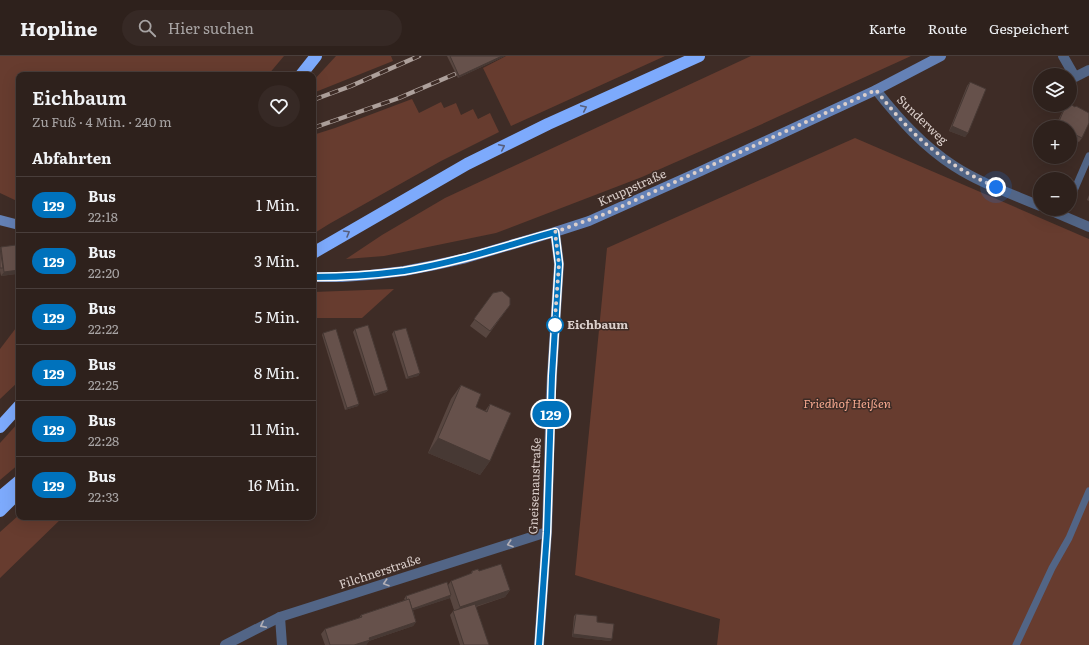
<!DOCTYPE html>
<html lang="de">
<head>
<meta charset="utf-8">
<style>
	:root { --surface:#2e211c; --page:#362925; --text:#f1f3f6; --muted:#a7a3a3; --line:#493e3b }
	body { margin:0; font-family:Literata,serif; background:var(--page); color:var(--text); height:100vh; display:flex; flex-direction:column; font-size:15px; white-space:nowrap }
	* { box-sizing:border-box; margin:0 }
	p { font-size:13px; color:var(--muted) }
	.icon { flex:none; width:22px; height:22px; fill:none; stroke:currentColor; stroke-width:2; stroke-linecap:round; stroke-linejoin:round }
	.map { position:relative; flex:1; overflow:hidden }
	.drawer { position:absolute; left:16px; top:16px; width:300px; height:448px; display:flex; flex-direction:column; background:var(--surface); border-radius:8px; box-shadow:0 4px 16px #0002,0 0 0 1px var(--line) }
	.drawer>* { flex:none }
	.badge { padding:0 8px; border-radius:13px; font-size:14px; line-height:26px }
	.fabs { position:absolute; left:1033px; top:12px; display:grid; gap:8px }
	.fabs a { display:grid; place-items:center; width:44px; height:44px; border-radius:50%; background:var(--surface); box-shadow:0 4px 16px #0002,0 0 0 1px var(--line); font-size:20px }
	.you { position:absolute; width:20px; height:20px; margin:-10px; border:3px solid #fff; border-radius:50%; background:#1a73e8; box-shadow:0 0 0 6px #1a73e833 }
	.map>.badge { position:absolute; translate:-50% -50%; box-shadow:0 0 0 2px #fff }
	h2 { padding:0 16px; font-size:15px; line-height:36px }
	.round { display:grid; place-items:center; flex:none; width:42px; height:42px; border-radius:21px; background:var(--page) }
	.summary { display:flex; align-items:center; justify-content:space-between; height:68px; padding:0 16px }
	h1 { font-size:19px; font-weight:600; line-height:30px }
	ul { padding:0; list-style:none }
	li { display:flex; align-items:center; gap:12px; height:56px; padding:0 16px; border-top:1px solid var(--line) }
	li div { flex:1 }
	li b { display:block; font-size:15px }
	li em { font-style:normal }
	li .badge { min-width:44px; font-weight:700; text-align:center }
	header { display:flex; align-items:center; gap:24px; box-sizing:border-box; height:56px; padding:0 20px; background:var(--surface); border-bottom:1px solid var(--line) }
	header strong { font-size:19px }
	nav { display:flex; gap:22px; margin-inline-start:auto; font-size:14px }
	.search { width:280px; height:36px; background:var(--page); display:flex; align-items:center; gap:10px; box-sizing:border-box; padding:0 14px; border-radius:22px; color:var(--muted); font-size:15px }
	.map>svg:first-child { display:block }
</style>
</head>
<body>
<header>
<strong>Hopline</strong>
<div class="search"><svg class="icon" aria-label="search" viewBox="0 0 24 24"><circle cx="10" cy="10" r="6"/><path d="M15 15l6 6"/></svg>Hier suchen</div>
<nav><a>Karte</a><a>Route</a><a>Gespeichert</a></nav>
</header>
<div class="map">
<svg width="1089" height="589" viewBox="0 0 1089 589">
	<rect width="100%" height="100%" fill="#3e2c26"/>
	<!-- green -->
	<g fill="#673c2f">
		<polygon points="0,0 284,0 268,19 19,19 19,146 0,137"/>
		<polygon points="336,0 391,0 393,5 313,37 313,25"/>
		<polygon points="506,0 665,0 511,70 483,12"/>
		<polygon points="751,0 911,0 760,69 642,121 496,177 384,200 346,203 382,179 445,142"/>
		<polygon points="412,43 419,57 441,46 444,52 456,47 461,59 473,53 478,63 490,57 499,76 441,105 329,168 313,178 313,79 335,72"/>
		<polygon points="855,82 1089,183 1089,589 717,589 720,563 575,519 607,192"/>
		<polygon points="394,233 362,262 313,262 313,236"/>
		<polygon points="19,268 19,325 0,343 0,293"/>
		<polygon points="19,366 19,408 0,424 0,387"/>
		<polygon points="19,459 19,461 63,461 0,522 0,476"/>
	</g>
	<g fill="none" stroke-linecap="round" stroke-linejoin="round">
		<!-- lane -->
		<g stroke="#526586" stroke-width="7">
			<polyline points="1070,144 1089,100"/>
			<polyline points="1016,589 1052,512 1069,482 1089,435"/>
		</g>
		<!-- street -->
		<g stroke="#526586" stroke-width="10">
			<polyline points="1063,0 1075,21 1089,14"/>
			<path d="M876,34C899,63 923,90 954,110C980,127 1012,138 1040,150"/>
			<polyline points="1047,153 1089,171"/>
			<polyline points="280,561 282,589"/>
			<polyline points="225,589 280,561 547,476"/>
			<polyline points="539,589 547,476 551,335 559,208 555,176"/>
		</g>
		<!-- secondary -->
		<g stroke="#6481b6" stroke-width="10">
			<polyline points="0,164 19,169"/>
			<polyline points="313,221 342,221 370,219 404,215 435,209 466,202 555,176 589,165 701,115 876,34 941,0"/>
		</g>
		<!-- highway -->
		<g stroke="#7daafc" stroke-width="12">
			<polyline points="301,19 316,0"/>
			<polyline points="313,197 467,108 548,68 699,0"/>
			<polyline points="0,371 19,350"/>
			<polyline points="0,441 19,425"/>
			<polyline points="0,455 19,436"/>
		</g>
		<!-- rail casing -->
		<g stroke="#ada09b" stroke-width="4.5">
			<g id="rail">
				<polyline points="313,44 351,30 419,0"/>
				<polyline points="313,72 399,42 455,18"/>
			</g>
		</g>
		<!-- rail -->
		<use href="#rail" stroke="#3e2c26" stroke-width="3" stroke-dasharray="9" stroke-linecap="butt"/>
	</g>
	<!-- wall -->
	<g fill="#584640">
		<polygon points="447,0 505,0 458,22"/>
		<polygon points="970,26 968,77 965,81 949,75 967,30"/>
		<polygon points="1066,49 1070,49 1082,82 1079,86 1070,82 1070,71 1055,71 1064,52"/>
		<polygon points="1089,139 1089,145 1087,144"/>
		<polygon points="1,191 18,202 19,201 19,218 18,218 18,215 16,218 1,220 0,215 0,192"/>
		<polygon points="493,237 510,249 486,282 470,270"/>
		<polygon points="355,273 388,334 386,336 374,340 353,276"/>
		<polygon points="394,275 420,317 418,320 406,323 392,278"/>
		<polygon points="323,277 358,350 345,354 322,279"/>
		<polygon points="461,329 476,351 485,355 490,348 490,405 480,419 428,397 451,343"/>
		<polygon points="472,515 479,515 510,534 505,541 476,551 489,589 460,589 450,559 454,554 450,542 413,554 416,566 413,570 369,585 366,589 325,589 321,578 325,573 359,562 361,559 405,544 404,543 406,540 448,529 451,525 470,518"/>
		<polygon points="576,558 597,566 611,585 572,581 574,560"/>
	</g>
	<!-- shaded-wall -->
	<g fill="#473934">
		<polygon points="502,0 505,0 458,22 459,20"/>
		<polygon points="952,70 968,77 965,81 949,75"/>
		<polygon points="19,214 16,218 1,220 4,216"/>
		<polygon points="420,317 418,320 406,323 408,321"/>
		<polygon points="388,334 386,336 374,340 375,338"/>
		<polygon points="359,348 358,350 345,354 347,352"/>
		<polygon points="438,382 490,405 480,419 428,397"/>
		<polygon points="510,534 505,541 455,557 460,551"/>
		<polygon points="451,539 450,542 408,556 410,554"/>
		<polygon points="416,566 413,570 369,585 366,589 354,589 369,582"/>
		<polygon points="573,578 612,583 611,585 572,581"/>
	</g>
	<!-- building -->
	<g fill="#66514b" stroke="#473934">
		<polygon points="450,0 502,0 459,20"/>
		<polygon points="970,26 986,33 968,77 952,70"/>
		<polygon points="1070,48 1075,51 1076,50 1089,57 1089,67 1082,82 1070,76 1070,71 1058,71 1057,70 1066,49"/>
		<polygon points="16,189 19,214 4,216 1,191"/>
		<polygon points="0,192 3,212 0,212"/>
		<polygon points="502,235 510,242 510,249 490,275 474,263 493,237"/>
		<polygon points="368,269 388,334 375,338 355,273"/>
		<polygon points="406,272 420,317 408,321 394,275"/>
		<polygon points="336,273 359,348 347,352 323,277"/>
		<polygon points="461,329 481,338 476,351 487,356 490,348 511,357 490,405 438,382"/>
		<polygon points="501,508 510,534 460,551 451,525 472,517 472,515 478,513 479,515"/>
		<polygon points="447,526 451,539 412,553 409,543 407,544 406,540"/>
		<polygon points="409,543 416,566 369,582 370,584 354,589 330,589 325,573 362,561 361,559"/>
		<polygon points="475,548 489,589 464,589 453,555"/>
		<polygon points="576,558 597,560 597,566 614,568 612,583 573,578"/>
	</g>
	<!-- one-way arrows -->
	<defs><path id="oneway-chevron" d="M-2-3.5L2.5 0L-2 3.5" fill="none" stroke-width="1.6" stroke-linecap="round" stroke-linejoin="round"/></defs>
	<g stroke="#575e7c">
		<use href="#oneway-chevron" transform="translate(584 52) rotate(-25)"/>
		<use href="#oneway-chevron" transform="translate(502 91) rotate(-26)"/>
		<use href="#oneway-chevron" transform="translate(347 177) rotate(-30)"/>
	</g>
	<g stroke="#b2afb6">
		<use href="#oneway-chevron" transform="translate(510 488) rotate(162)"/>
		<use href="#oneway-chevron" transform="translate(386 527) rotate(162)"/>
		<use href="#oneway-chevron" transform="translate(263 569) rotate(153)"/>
	</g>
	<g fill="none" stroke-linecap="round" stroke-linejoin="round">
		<!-- line casing -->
		<g stroke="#fff" stroke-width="9">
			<path id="line" d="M313,221C343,221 374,219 404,215C455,207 505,190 555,176L559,208L552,320L547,476L539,589"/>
		</g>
		<!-- line -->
		<use href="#line" stroke="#0072bc" stroke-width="6"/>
		<!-- walk -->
		<path stroke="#dbcfcb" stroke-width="4" stroke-dasharray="0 7.2" d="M555,269L554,276L559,208L555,176L605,158L876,34C911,79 943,108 996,131"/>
	</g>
	<!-- markers -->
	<circle fill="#fff" stroke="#0072bc" stroke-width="2" cx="555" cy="269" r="8"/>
	<g text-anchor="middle" stroke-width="3" stroke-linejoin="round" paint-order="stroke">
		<!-- street labels -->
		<g font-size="12" fill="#dbcfcb" stroke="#3e2c26">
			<text transform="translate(922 64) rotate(44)" y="4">Sunderweg</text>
			<text transform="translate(632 132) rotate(-24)" y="4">Kruppstraße</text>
			<text transform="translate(535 430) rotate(-88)" y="4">Gneisenaustraße</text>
			<text transform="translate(380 516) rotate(-18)" y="4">Filchnerstraße</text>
		</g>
		<!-- stop labels -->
		<g font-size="12" font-weight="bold" fill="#dbcfcb" stroke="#3e2c26" text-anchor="start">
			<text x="567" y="273">Eichbaum</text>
		</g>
		<!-- park labels -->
		<g font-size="12" font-style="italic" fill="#f6a88f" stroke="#3e2c26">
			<text x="847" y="352">Friedhof Heißen</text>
		</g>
	</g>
</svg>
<div class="fabs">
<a><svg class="icon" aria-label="layers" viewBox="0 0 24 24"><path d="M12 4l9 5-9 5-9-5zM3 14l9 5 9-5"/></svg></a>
<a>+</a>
<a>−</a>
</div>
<div class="you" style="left:996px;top:131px"></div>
<b class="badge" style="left:551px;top:358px;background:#0072bc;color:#fff">129</b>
<section class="drawer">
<div class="summary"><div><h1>Eichbaum</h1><p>Zu Fuß · 4 Min. · 240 m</p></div><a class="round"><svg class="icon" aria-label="heart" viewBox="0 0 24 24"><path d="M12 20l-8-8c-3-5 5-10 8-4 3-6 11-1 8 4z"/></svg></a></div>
<h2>Abfahrten</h2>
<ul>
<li><span class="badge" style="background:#0072bc;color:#fff">129</span><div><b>Bus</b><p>22:18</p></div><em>1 Min.</em></li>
<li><span class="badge" style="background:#0072bc;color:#fff">129</span><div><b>Bus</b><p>22:20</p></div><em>3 Min.</em></li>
<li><span class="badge" style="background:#0072bc;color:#fff">129</span><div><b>Bus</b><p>22:22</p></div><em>5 Min.</em></li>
<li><span class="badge" style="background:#0072bc;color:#fff">129</span><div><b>Bus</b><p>22:25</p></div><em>8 Min.</em></li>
<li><span class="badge" style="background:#0072bc;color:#fff">129</span><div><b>Bus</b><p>22:28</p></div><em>11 Min.</em></li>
<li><span class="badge" style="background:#0072bc;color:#fff">129</span><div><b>Bus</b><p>22:33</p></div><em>16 Min.</em></li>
</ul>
</section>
</div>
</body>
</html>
